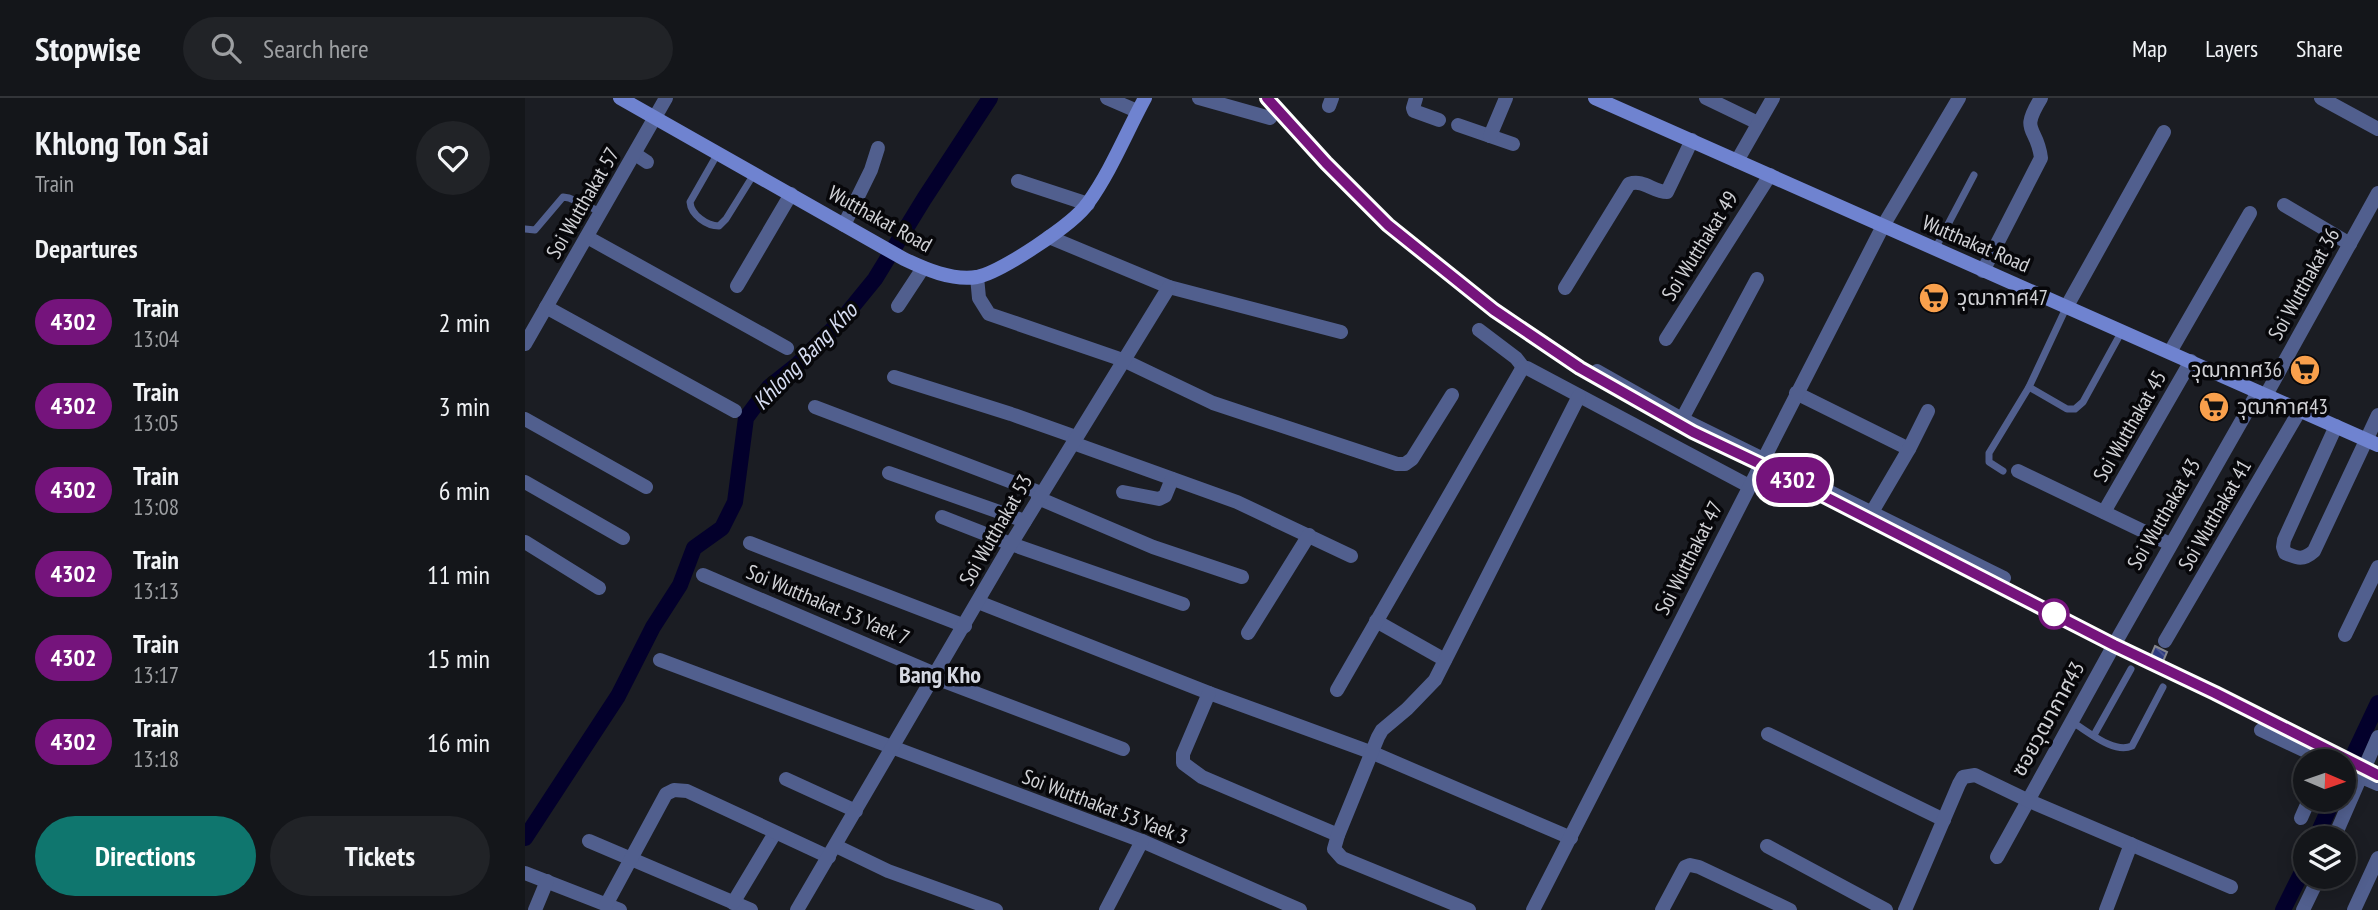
<!DOCTYPE html>
<html lang="en">
<head>
<meta charset="utf-8">
<style>
	:root { --surface:#14161a; --page:#212327; --text:#f1f3f6; --muted:#9d9fa2; --line:#333539; --accent:#0f766e }
	body { margin:0; font-family:"PT Sans Narrow","Noto Sans Thai",sans-serif; background:var(--page); color:var(--text); height:100vh; display:flex; flex-direction:column; font-size:26px; white-space:nowrap }
	* { box-sizing:border-box; margin:0 }
	p { font-size:23px; color:var(--muted) }
	.icon { flex:none; width:38px; height:38px; fill:none; stroke:currentColor; stroke-width:2; stroke-linecap:round; stroke-linejoin:round }
	.map { position:relative; flex:1; overflow:hidden }
	.sheet { display:flex; flex-direction:column; background:var(--surface); width:525px }
	.sheet>* { flex:none }
	.badge { padding:0 14px; border-radius:23px; font-size:24px; line-height:46px }
	.needle { width:46px; rotate:92deg }
	.buttons { position:absolute; left:1768px; top:651px; display:grid; gap:14px }
	.buttons a { display:grid; place-items:center; width:63px; height:63px; border-radius:50%; background:var(--surface); box-shadow:0 4px 18px #0003,0 0 0 2px var(--line); font-size:35px }
	.map>.badge { position:absolute; translate:-50% -50%; box-shadow:0 0 0 4px #fff }
	h2 { padding:0 35px; font-size:26px; line-height:63px }
	.round { display:grid; place-items:center; flex:none; width:74px; height:74px; border-radius:37px; background:var(--page) }
	.summary { display:flex; align-items:center; justify-content:space-between; height:119px; padding:0 35px }
	h1 { font-size:33px; font-weight:600; line-height:52px }
	.cta { display:flex; gap:14px; margin-top:auto; padding:14px 35px }
	.cta a { flex:1; height:80px; border-radius:42px; background:var(--accent); color:#fff; font-size:28px; font-weight:600; line-height:80px; text-align:center }
	.cta a+a { background:var(--page); color:var(--text) }
	ul { padding:0; list-style:none }
	li { display:flex; align-items:center; gap:21px; height:84px; padding:0 35px }
	li div { flex:1 }
	li b { display:block; font-size:26px }
	li em { font-style:normal }
	li .badge { min-width:77px; font-weight:700; text-align:center }
	header { display:flex; align-items:center; gap:42px; box-sizing:border-box; height:98px; padding:0 35px; background:var(--surface); border-bottom:2px solid var(--line) }
	header strong { font-size:33px }
	nav { display:flex; gap:38px; margin-inline-start:auto; font-size:24px }
	.search { width:490px; height:63px; background:var(--page); display:flex; align-items:center; gap:18px; box-sizing:border-box; padding:0 24px; border-radius:38px; color:var(--muted); font-size:26px }
	main { display:flex; flex:1; min-height:0 }
	.map>svg:first-child { display:block }
</style>
</head>
<body>
<header>
<strong>Stopwise</strong>
<div class="search"><svg class="icon" aria-label="search" viewBox="0 0 24 24"><circle cx="10" cy="10" r="6"/><path d="M15 15l6 6"/></svg>Search here</div>
<nav><a>Map</a><a>Layers</a><a>Share</a></nav>
</header>
<main>
<section class="sheet">
<div class="summary"><div><h1>Khlong Ton Sai</h1><p>Train</p></div><a class="round"><svg class="icon" aria-label="heart" viewBox="0 0 24 24"><path d="M12 20l-8-8c-3-5 5-10 8-4 3-6 11-1 8 4z"/></svg></a></div>
<h2>Departures</h2>
<ul>
<li><span class="badge" style="background:#75147c;color:#fff">4302</span><div><b>Train</b><p>13:04</p></div><em>2 min</em></li>
<li><span class="badge" style="background:#75147c;color:#fff">4302</span><div><b>Train</b><p>13:05</p></div><em>3 min</em></li>
<li><span class="badge" style="background:#75147c;color:#fff">4302</span><div><b>Train</b><p>13:08</p></div><em>6 min</em></li>
<li><span class="badge" style="background:#75147c;color:#fff">4302</span><div><b>Train</b><p>13:13</p></div><em>11 min</em></li>
<li><span class="badge" style="background:#75147c;color:#fff">4302</span><div><b>Train</b><p>13:17</p></div><em>15 min</em></li>
<li><span class="badge" style="background:#75147c;color:#fff">4302</span><div><b>Train</b><p>13:18</p></div><em>16 min</em></li>
</ul>
<div class="cta"><a>Directions</a><a>Tickets</a></div>
</section>
<div class="map">
<svg width="1853" height="812" viewBox="0 0 1853 812">
	<defs>
		<pattern id="building-back-hatch" width="6" height="6" patternUnits="userSpaceOnUse" patternTransform="scale(1.75)"><rect width="6" height="6" fill="#2e3b7e"/><path d="M-1 5l2 2M0 0l6 6M5-1l2 2" fill="none" stroke="#4b5690"/></pattern>
	</defs>
	<rect width="100%" height="100%" fill="#1b1d23"/>
	<g fill="none" stroke-linecap="round" stroke-linejoin="round">
		<!-- canal -->
		<g stroke="#03002b" stroke-width="16">
			<polyline points="1818,679 1853,605"/>
			<polyline points="0,740 93,598 128,529 155,487 169,450 197,430 210,404 221,320 244,289 273,266 315,224 350,181 399,101 465,0"/>
			<polyline points="1791,740 1808,702"/>
			<polyline points="1758,812 1780,768"/>
		</g>
	</g>
	<!-- building -->
	<polygon fill="url(#building-back-hatch)" stroke="#85878f" stroke-width="2" points="1630,548 1642,554 1637,566 1625,560"/>
	<g fill="none" stroke-linecap="round" stroke-linejoin="round">
		<!-- lane -->
		<g stroke="#515f8e" stroke-width="7">
			<path d="M193,55L165,104C166,117 182,128 194,128L201,121L229,76"/>
			<polyline points="0,131 10,132 38,99 44,100 76,114"/>
			<polyline points="1410,151 1449,77"/>
			<polyline points="1542,208 1504,289 1542,311 1550,311 1558,304 1597,233"/>
			<polyline points="1478,373 1464,364 1464,355 1504,289"/>
			<path d="M1547,624C1563,633 1588,656 1607,648L1638,589"/>
			<polyline points="1569,637 1606,571"/>
		</g>
		<!-- street -->
		<g stroke="#515f8e" stroke-width="14">
			<polyline points="582,0 612,13"/>
			<polyline points="674,0 745,20"/>
			<polyline points="891,0 888,10 889,13 914,22"/>
			<polyline points="1181,0 1233,25"/>
			<polyline points="1796,0 1853,31"/>
			<polyline points="804,8 807,0"/>
			<polyline points="933,27 988,46"/>
			<polyline points="965,38 981,0"/>
			<polyline points="110,56 122,64"/>
			<polyline points="1212,63 1248,0"/>
			<polyline points="493,83 563,106"/>
			<polyline points="1759,107 1825,146"/>
			<polyline points="319,127 346,72 353,50"/>
			<polyline points="62,139 262,250"/>
			<polyline points="524,139 644,189 816,234"/>
			<path d="M1458,173L1516,60C1512,27 1494,36 1516,0"/>
			<polyline points="452,179 454,200 464,216 598,262 688,305 872,366 880,366 887,361 927,297"/>
			<polyline points="212,188 266,96"/>
			<path d="M1040,190L1104,86C1119,81 1128,94 1142,94L1167,42"/>
			<polyline points="373,208 398,170"/>
			<polyline points="1542,208 1639,34"/>
			<polyline points="21,209 210,313"/>
			<polyline points="954,232 991,260 998,269 1002,270 1224,388"/>
			<polyline points="1141,241 1245,77"/>
			<polyline points="0,246 141,0"/>
			<polyline points="1645,254 1725,115"/>
			<polyline points="1072,273 1157,321 1479,480"/>
			<polyline points="369,279 486,316 551,339"/>
			<polyline points="1271,295 1384,351"/>
			<polyline points="1741,297 1853,95"/>
			<polyline points="290,309 516,395"/>
			<polyline points="0,321 121,389"/>
			<polyline points="1157,321 1232,181"/>
			<path d="M1811,328L1759,442L1758,449L1760,455C1772,460 1778,463 1789,453L1853,317"/>
			<polyline points="548,345 712,404 826,458"/>
			<polyline points="1493,373 1645,446"/>
			<polyline points="364,375 500,423"/>
			<polyline points="0,384 98,440"/>
			<polyline points="598,394 634,401 640,398 647,381"/>
			<polyline points="513,400 628,449 717,479"/>
			<polyline points="1347,414 1384,351 1403,313"/>
			<polyline points="1579,414 1666,263"/>
			<polyline points="417,419 486,446 658,506"/>
			<polyline points="0,444 74,490"/>
			<polyline points="225,445 440,528"/>
			<polyline points="178,477 410,576"/>
			<polyline points="453,504 684,595 848,655 1046,740"/>
			<polyline points="851,523 920,562"/>
			<polyline points="723,535 784,437"/>
			<polyline points="1820,537 1853,469"/>
			<polyline points="1640,543 1775,312"/>
			<polyline points="135,562 617,743 775,812"/>
			<polyline points="408,579 598,651"/>
			<polyline points="812,592 998,269"/>
			<polyline points="684,595 658,656 658,665 677,679 813,737"/>
			<polyline points="1736,632 1802,663"/>
			<polyline points="1243,636 1419,722"/>
			<polyline points="1818,671 1853,686"/>
			<polyline points="261,681 331,713"/>
			<polyline points="1776,720 1784,702"/>
			<polyline points="1809,740 1853,639"/>
			<polyline points="64,743 226,812"/>
			<polyline points="311,748 363,773 471,812"/>
			<polyline points="1242,748 1361,812"/>
			<polyline points="1472,759 1589,547 1733,294"/>
			<polyline points="0,775 95,812"/>
			<polyline points="208,805 250,735"/>
			<polyline points="81,807 141,696 149,692 162,693 304,759"/>
			<polyline points="10,812 22,783"/>
			<polyline points="272,812 486,446 644,189"/>
			<polyline points="581,812 617,743"/>
			<polyline points="944,812 817,760 809,751 813,737 853,639 857,632 882,611 910,582 1054,298"/>
			<polyline points="1008,812 1358,128 1434,0"/>
			<polyline points="1137,812 1160,769 1165,767 1174,769 1265,812"/>
			<polyline points="1380,812 1434,686 1438,679 1450,677 1502,702 1706,789"/>
			<polyline points="1581,812 1606,746"/>
			<polyline points="1778,812 1794,779"/>
			<polyline points="1829,812 1853,760"/>
		</g>
		<!-- secondary -->
		<g stroke="#6f83d0" stroke-width="14">
			<path d="M95,0L379,161C400,171 427,183 452,179C476,174 549,126 563,105C586,73 601,35 620,0"/>
			<polyline points="1070,0 1853,347"/>
		</g>
		<!-- rail -->
		<path stroke="#a1a2a7" stroke-width="4.5" stroke-dasharray="9 9" stroke-linecap="butt" d="M742,0C819,87 903,169 1000,235C1116,314 1246,371 1370,435C1476,489 1582,542 1688,594C1744,621 1798,650 1853,677"/>
	</g>
	<g fill="none" stroke-linecap="round" stroke-linejoin="round">
		<!-- line casing -->
		<g stroke="#fff" stroke-width="16">
			<polyline id="line" points="742,0 801,65 863,127 969,212 1055,270 1168,334 1248,372 1589,547 1690,595 1853,677"/>
		</g>
		<!-- line -->
		<use href="#line" stroke="#75147c" stroke-width="10"/>
	</g>
	<!-- icons -->
	<defs>
		<g id="supermarket-disc" transform="scale(1.575)"><circle r="9.5" fill="#f9a04c" stroke="#07070a"/><path d="M-6-5.5h2.5l.6 2H6L4.5 2H-2.5L-4.4-4H-6ZM-1.5 3.2a1.3 1.3 0 1 0 .1 0ZM3 3.2a1.3 1.3 0 1 0 .1 0Z" fill="#111"/></g>
	</defs>
	<g fill-rule="evenodd">
		<use href="#supermarket-disc" x="1409" y="200"/>
		<use href="#supermarket-disc" x="1780" y="272"/>
		<use href="#supermarket-disc" x="1689" y="309"/>
	</g>
	<!-- markers -->
	<circle fill="#fff" stroke="#75147c" stroke-width="3.5" cx="1529" cy="516" r="14"/>
	<g text-anchor="middle" stroke-width="7" stroke-linejoin="round" paint-order="stroke">
		<!-- street labels -->
		<g font-size="21" fill="#d1d2d6" stroke="#07070a">
			<text transform="translate(58 105) rotate(-60)" y="7">Soi Wutthakat 57</text>
			<text transform="translate(355 121) rotate(29)" y="7">Wutthakat Road</text>
			<text transform="translate(1451 146) rotate(23)" y="7">Wutthakat Road</text>
			<text transform="translate(1175 148) rotate(-58)" y="7">Soi Wutthakat 49</text>
			<text transform="translate(1779 186) rotate(-61)" y="7">Soi Wutthakat 36</text>
			<text transform="translate(1605 328) rotate(-60)" y="7">Soi Wutthakat 45</text>
			<text transform="translate(1639 416) rotate(-60)" y="7">Soi Wutthakat 43</text>
			<text transform="translate(1690 417) rotate(-60)" y="7">Soi Wutthakat 41</text>
			<text transform="translate(471 432) rotate(-60)" y="7">Soi Wutthakat 53</text>
			<text transform="translate(1164 460) rotate(-63)" y="7">Soi Wutthakat 47</text>
			<text transform="translate(303 507) rotate(23)" y="7">Soi Wutthakat 53 Yaek 7</text>
			<text transform="translate(1523 621) rotate(-61)" y="7">ซอยวุฒากาศ43</text>
			<text transform="translate(580 709) rotate(21)" y="7">Soi Wutthakat 53 Yaek 3</text>
		</g>
		<!-- poi labels -->
		<g font-size="21" fill="#d1d2d6" stroke="#07070a" text-anchor="start">
			<text x="1432" y="207">วุฒากาศ47</text>
			<text x="1757" y="279" text-anchor="end">วุฒากาศ36</text>
			<text x="1712" y="316">วุฒากาศ43</text>
		</g>
		<!-- water labels -->
		<g font-size="23" font-style="italic" fill="#d6dcf1" stroke="#07070a">
			<text transform="translate(280 258) rotate(-46)" y="8">Khlong Bang Kho</text>
		</g>
		<!-- quarter labels -->
		<g font-size="24" font-weight="bold" fill="#d5d8e1" stroke="#07070a">
			<text x="415" y="585">Bang Kho</text>
		</g>
	</g>
</svg>
<div class="buttons">
<a><svg class="needle" viewBox="-14 -14 28 28"><path d="M0-13l5 13h-10z" fill="#e53935"/><path d="M0 13l5-13h-10z" fill="#9d9fa2"/></svg></a>
<a><svg class="icon" aria-label="layers" viewBox="0 0 24 24"><path d="M12 4l9 5-9 5-9-5zM3 14l9 5 9-5"/></svg></a>
</div>
<b class="badge" style="left:1268px;top:382px;background:#75147c;color:#fff">4302</b>
</div>
</main>
</body>
</html>
